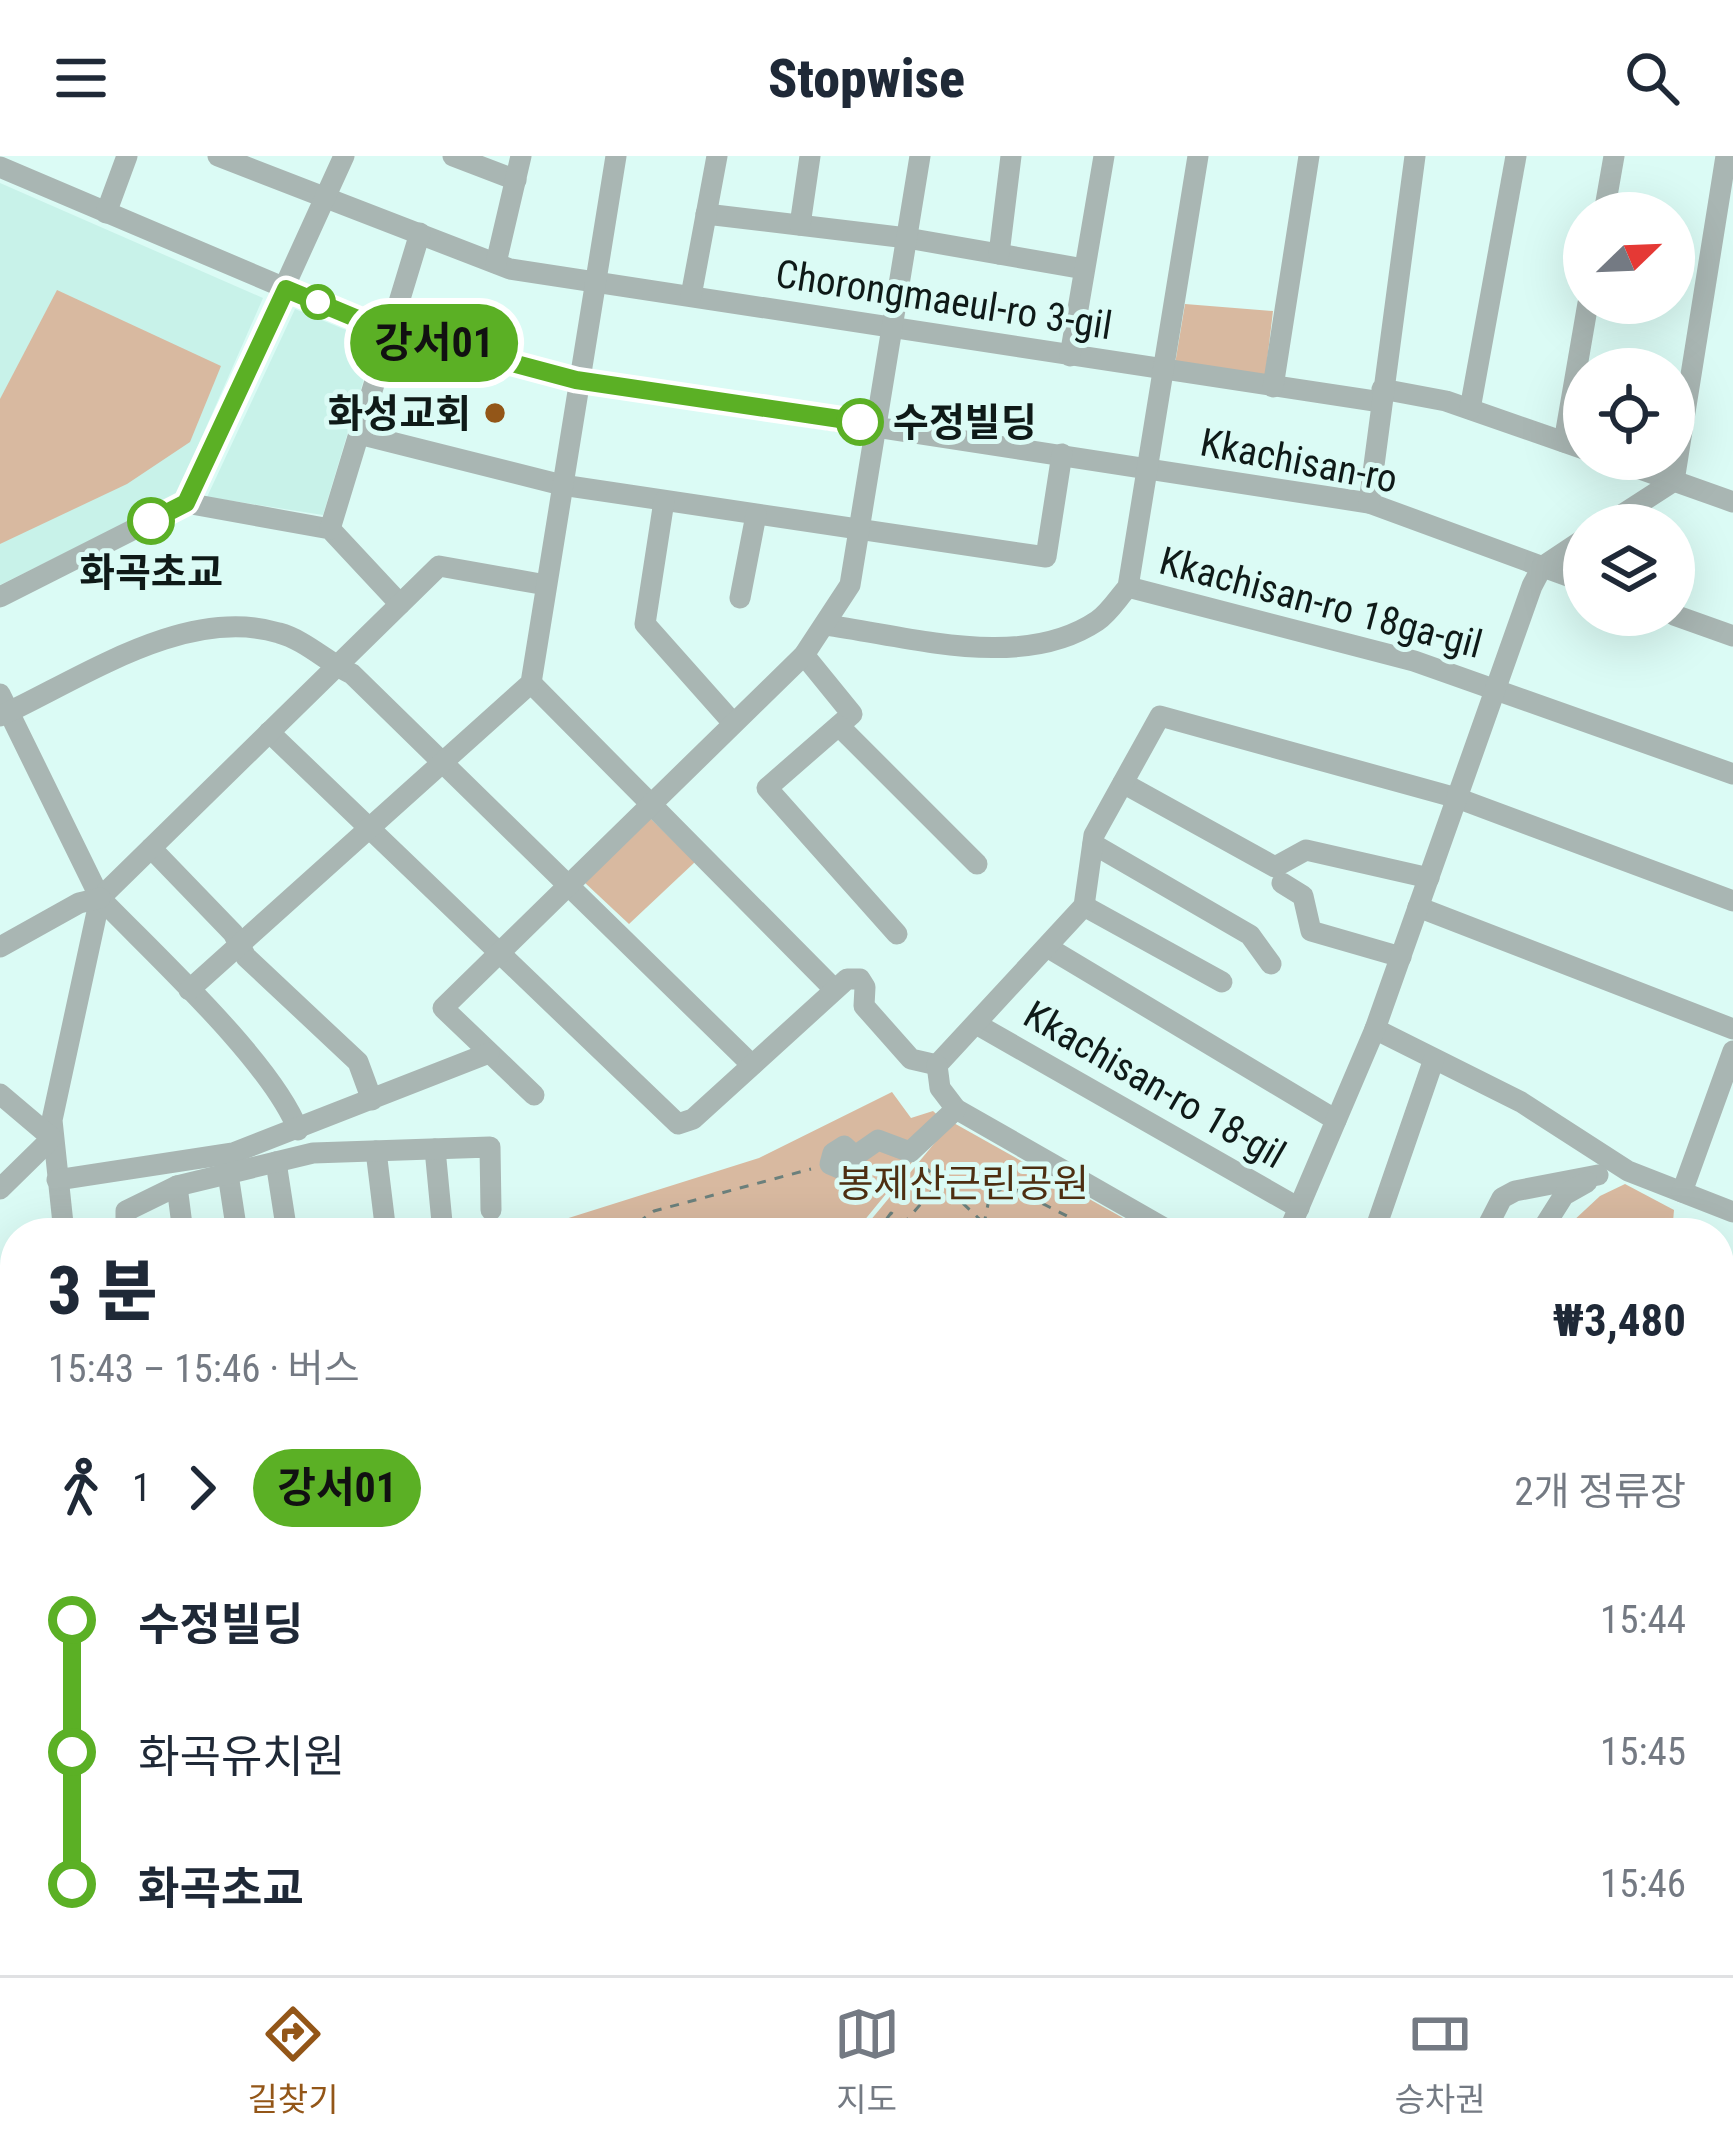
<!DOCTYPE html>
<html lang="ko">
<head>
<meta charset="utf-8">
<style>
	:root { --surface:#fff; --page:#f2f2f3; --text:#1f2937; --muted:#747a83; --line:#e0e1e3; --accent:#935618 }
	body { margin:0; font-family:"Roboto Condensed","Noto Sans KR",sans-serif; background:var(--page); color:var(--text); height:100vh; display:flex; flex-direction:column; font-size:45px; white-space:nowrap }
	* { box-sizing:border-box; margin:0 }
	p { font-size:39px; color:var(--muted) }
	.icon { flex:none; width:66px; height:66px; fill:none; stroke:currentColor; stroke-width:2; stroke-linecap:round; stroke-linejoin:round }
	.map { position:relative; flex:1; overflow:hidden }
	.panel { position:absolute; left:0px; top:1062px; width:1734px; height:759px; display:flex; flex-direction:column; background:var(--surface); border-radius:48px 48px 0 0; box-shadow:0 12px 48px #0002 }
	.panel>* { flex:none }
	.badge { padding:0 24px; border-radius:39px; font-size:42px; line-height:78px }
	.needle { width:78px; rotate:67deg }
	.buttons { position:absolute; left:1563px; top:36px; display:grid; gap:24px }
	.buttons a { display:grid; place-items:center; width:132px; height:132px; border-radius:50%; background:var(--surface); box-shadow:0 12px 48px #0002; font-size:60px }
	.map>.badge { position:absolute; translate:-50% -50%; box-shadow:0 0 0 6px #fff }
	.legs { display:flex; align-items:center; gap:18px; height:132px; padding:0 48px; font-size:39px }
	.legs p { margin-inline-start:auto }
	.head { display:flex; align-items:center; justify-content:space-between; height:204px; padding:0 48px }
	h1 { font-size:66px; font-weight:800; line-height:90px }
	ul { padding:0 48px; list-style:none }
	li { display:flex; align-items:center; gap:42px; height:132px; font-size:45px }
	li i { display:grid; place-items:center; width:18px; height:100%; margin:0 15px; background:currentColor }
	li i::after { content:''; width:30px; height:30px; margin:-15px; border:9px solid; border-radius:50%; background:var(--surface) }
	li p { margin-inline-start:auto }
	li:first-child i { background:linear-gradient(#0000 50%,currentColor 0) }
	li:last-child i { background:linear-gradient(currentColor 50%,#0000 0) }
	header { display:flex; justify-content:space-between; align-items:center; height:156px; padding:0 48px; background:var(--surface); font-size:54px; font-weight:800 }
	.menu { display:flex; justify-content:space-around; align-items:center; height:168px; border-top:3px solid var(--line); background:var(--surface); font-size:33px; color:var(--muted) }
	.menu a { display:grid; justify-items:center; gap:6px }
	.menu .selected { color:var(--accent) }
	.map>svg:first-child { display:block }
</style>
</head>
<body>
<header><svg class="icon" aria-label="menu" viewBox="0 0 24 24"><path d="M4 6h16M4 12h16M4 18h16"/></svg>Stopwise<svg class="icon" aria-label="search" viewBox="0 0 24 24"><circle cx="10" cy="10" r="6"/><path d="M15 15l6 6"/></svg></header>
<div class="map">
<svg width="1733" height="1819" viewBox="0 0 1733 1819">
	<rect width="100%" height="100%" fill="#dbfbf5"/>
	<!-- built -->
	<g fill="#c8f2e9">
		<polygon points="0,27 263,142 175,342 0,429"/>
		<polygon points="295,153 375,186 323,359 207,341"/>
	</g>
	<!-- green -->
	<g fill="#d8b9a0">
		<polygon points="57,134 221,210 190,286 127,328 0,388 0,243"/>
		<polygon points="1185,148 1273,155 1265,222 1175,208"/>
		<polygon points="649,661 695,706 629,768 583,725"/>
		<polygon points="892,936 911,962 933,955 945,966 854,1077 521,1077 759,1002"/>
		<polygon points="952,966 1150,1077 860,1077"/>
		<polygon points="1625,1028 1674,1054 1672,1077 1582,1077 1571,1067 1600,1040"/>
		<polygon points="1719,1116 1733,1121 1733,1819 1514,1819 1531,1806 1719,1806"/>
		<polygon points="0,1562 15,1578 15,1785 0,1754"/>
		<polygon points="51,1806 256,1806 268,1819 87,1819"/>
		<polygon points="530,1806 1401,1806 1432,1819 533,1819"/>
	</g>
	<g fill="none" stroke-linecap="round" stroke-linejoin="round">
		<!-- path -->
		<g stroke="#6b807c" stroke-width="3" stroke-dasharray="9 9" stroke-linecap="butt">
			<polyline points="924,1010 994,1077"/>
			<polyline points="624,1077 654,1055 811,1013"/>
			<polyline points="876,1077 891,1057 903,1065"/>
			<polyline points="924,1077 905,1066 939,1027"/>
			<polyline points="1005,1077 985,1063 989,1043 1006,1029 1069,1061 1076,1077"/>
			<polyline points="1719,1483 1733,1484"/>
			<polyline points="1719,1786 1733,1788"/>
			<polyline points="387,1806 391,1819"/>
			<polyline points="487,1806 491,1819"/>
			<polyline points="513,1806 516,1819"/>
			<polyline points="723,1806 728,1819"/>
			<path d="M1184,1806C1222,1819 1276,1813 1316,1806"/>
			<polyline points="1426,1806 1444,1819"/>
			<polyline points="373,1807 379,1819"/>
			<polyline points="255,1819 264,1806"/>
			<polyline points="1501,1819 1519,1806"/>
		</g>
		<!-- minor -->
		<g stroke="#a9b6b3" stroke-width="21">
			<polyline points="218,0 510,113 1381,246"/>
			<polyline points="453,0 516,24"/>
			<polyline points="0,11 377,171 576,225 1369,347 1584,426"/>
			<polyline points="106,57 127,0"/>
			<polyline points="1604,57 1614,0"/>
			<polyline points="706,58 907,82 1084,113"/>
			<polyline points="800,69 810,0"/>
			<polyline points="999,98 1011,0"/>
			<polyline points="496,107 521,0"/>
			<polyline points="691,140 717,0"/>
			<polyline points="1070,200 1104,0"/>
			<polyline points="1273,231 1309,0"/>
			<polyline points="1382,233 1446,245 1584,293"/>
			<polyline points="1470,253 1516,0"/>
			<polyline points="359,278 562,329 1046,401 1062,298"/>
			<polyline points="1564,286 1588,147"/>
			<polyline points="1612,303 1733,346"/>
			<polyline points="664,345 645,468 733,567"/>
			<polyline points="186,347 330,373 400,448"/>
			<polyline points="1369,347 1415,0"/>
			<polyline points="1606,369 1674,325 1726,0"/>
			<polyline points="330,373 420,77"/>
			<polyline points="1128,431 1414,505 1733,618"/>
			<polyline points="0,441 186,347 344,0"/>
			<polyline points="740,442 756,359"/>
			<polyline points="1674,459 1733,480"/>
			<path d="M825,469C909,480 1021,516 1097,465C1109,457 1118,442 1128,431L1198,0"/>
			<polyline points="804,499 852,558 767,632 897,778"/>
			<polyline points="531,527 834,833"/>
			<polyline points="0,538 100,742 52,964 64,1077"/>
			<path d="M0,560C82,522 187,449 279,477C305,484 327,506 352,518L752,909"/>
			<polyline points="839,570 977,708"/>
			<polyline points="269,576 678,968 693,963 847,823 860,823 865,831 864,850 911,903 937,909"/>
			<polyline points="1123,627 1275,711 1306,694 1429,722"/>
			<polyline points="1093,688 1250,779 1271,808"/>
			<polyline points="151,692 233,777 246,801 358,906 372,944"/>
			<polyline points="1282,727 1303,740 1311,775 1401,801"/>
			<polyline points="100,742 439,410 546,429"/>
			<path d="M100,742C154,798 272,906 298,974"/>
			<polyline points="1084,750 1222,826"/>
			<polyline points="1418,751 1733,873"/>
			<polyline points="0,791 79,747 100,742"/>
			<polyline points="1047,791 1336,964"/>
			<polyline points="189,834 531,527 616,0"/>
			<polyline points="976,868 1299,1052"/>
			<polyline points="1375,873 1521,946 1628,1015 1733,1056"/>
			<polyline points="937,909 1084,750 1094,679 1160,560 1457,642 1733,745"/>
			<polyline points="937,909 940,932 956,953 1173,1077"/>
			<polyline points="0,938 52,982 0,1033"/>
			<polyline points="534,939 443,852 804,499 850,429 920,0"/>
			<polyline points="435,993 443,1077"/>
			<polyline points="376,995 386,1077"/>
			<polyline points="855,1000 844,1014 830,1008 833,997 844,990 855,1000 878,984 910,996 956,953"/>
			<polyline points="276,1006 287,1077"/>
			<polyline points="228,1018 237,1077"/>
			<polyline points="57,1024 233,997 489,897"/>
			<polyline points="177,1030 183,1077"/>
			<polyline points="1682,1036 1733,895"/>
			<polyline points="126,1077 126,1055 177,1030 313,997 490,991 491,1054"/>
			<polyline points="1288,1077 1375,873 1532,430 1542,411 1584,383"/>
			<polyline points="1374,1077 1434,903"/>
			<polyline points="1484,1077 1502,1042 1515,1035 1598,1019"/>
			<polyline points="1540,1077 1564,1039 1587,1026"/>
			<polyline points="0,1172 15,1185"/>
			<polyline points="0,1293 15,1306"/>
			<polyline points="0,1373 15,1355"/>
			<polyline points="0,1412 15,1426"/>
			<polyline points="345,1806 356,1819"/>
		</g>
	</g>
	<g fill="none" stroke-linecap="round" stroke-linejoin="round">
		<!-- line-1 casing -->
		<g stroke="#fff" stroke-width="27">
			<polyline id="line-1" points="151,365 186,347 286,133 377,171 576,224 860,266"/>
		</g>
		<!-- line-1 -->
		<use href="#line-1" stroke="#5bb025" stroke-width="18"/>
	</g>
	<!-- markers -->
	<g fill="#fff" stroke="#5bb025" stroke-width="6">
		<circle cx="318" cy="146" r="15"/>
		<circle cx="860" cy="266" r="21"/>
		<circle cx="151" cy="365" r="21"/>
	</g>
	<circle fill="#935618" stroke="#dbfbf5" stroke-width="4.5" cx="495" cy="257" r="12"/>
	<g text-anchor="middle" stroke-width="10" stroke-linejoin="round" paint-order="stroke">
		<!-- street labels -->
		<g font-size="39" fill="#0f1a18" stroke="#dbfbf5">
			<text transform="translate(944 143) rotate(9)" y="14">Chorongmaeul-ro 3-gil</text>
			<text transform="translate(1299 304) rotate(11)" y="14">Kkachisan-ro</text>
			<text transform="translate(1321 446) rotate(15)" y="14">Kkachisan-ro 18ga-gil</text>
			<text transform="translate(1155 928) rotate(30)" y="14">Kkachisan-ro 18-gil</text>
		</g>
		<!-- poi labels -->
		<g font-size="39" font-weight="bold" fill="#0f1a18" stroke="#dbfbf5" text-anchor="end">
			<text x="471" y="271">화성교회</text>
		</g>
		<!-- stop labels -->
		<g font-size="39" font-weight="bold" fill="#0f1a18" stroke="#dbfbf5" text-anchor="start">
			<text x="893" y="280">수정빌딩</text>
			<text x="151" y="430" text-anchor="middle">화곡초교</text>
		</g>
		<!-- park labels -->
		<g font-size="39" fill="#4e2f12" stroke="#dbfbf5">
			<text x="963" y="1041">봉제산근린공원</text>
		</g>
	</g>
</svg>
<div class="buttons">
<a><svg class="needle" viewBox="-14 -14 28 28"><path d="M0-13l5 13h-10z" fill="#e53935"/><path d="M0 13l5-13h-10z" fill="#747a83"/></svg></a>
<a><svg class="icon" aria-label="locate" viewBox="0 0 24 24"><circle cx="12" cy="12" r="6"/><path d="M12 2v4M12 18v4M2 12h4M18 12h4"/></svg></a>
<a><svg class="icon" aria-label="layers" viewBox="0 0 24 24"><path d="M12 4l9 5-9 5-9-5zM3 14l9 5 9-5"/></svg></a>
</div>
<b class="badge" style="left:434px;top:187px;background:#5bb025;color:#111">강서01</b>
<section class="panel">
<div class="head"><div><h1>3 분</h1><p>15:43 – 15:46 · 버스</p></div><b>₩3,480</b></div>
<div class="legs"><svg class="icon" aria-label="walk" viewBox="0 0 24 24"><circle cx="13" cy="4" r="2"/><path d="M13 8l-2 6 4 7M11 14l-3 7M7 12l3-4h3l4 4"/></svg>1<svg class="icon" aria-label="forward" viewBox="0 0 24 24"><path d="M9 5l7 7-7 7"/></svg><b class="badge" style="background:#5bb025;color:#111">강서01</b><p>2개 정류장</p></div>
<ul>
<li><i style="color:#5bb025"></i><b>수정빌딩</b><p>15:44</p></li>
<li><i style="color:#5bb025"></i><span>화곡유치원</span><p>15:45</p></li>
<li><i style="color:#5bb025"></i><b>화곡초교</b><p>15:46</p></li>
</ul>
</section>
</div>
<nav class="menu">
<a class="selected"><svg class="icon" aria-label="directions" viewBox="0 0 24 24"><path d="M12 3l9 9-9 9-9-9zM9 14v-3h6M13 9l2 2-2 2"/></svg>길찾기</a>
<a><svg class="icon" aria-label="map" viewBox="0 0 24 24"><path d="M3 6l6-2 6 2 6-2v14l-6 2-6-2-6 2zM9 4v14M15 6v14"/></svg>지도</a>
<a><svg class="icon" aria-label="tickets" viewBox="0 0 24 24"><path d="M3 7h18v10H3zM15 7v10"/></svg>승차권</a>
</nav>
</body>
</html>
